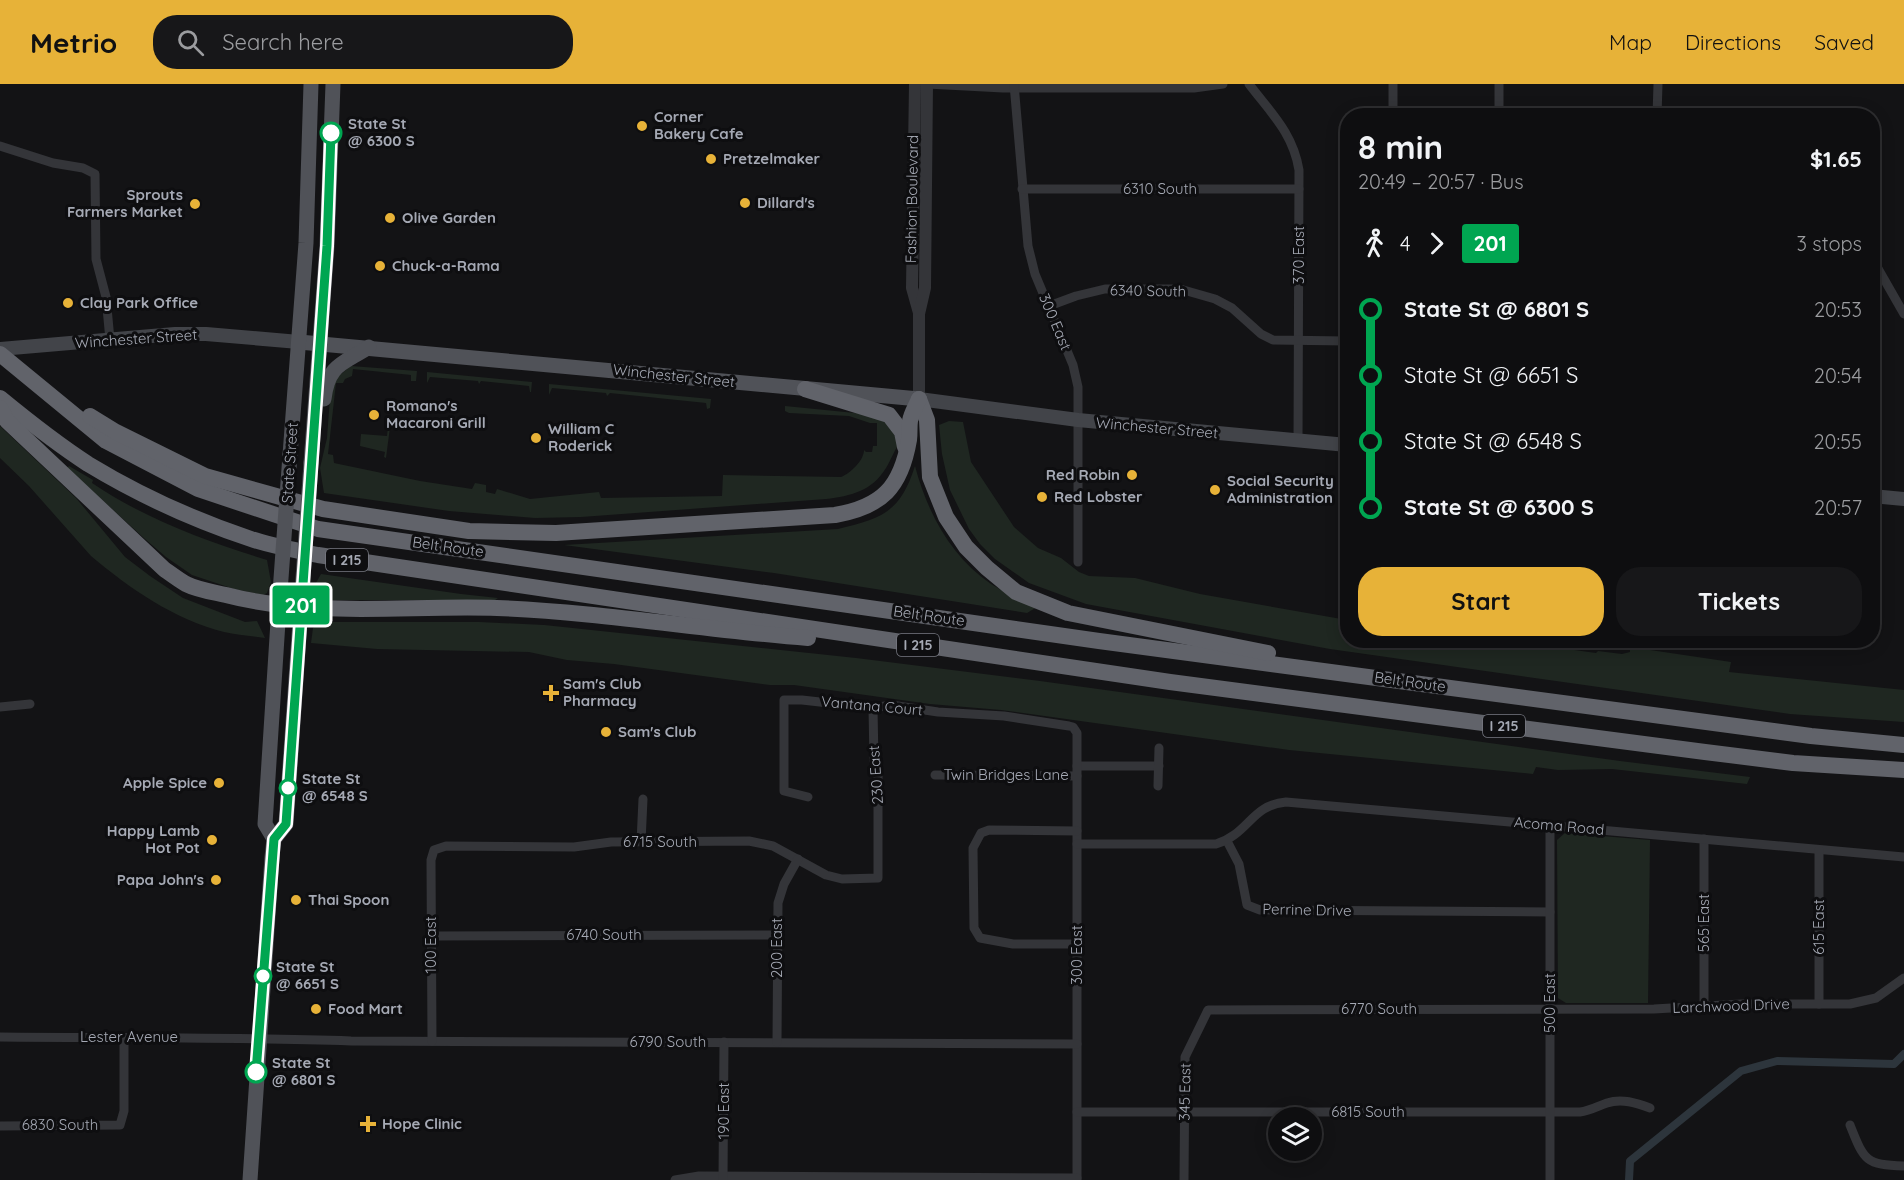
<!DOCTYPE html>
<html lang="en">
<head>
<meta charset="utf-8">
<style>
	:root { --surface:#0e0e10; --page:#171719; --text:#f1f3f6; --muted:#9b9c9f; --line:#2e2e30; --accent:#e7b238 }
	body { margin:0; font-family:Quicksand,sans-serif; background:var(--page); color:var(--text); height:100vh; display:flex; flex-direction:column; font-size:22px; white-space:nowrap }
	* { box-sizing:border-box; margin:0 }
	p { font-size:20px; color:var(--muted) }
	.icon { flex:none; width:33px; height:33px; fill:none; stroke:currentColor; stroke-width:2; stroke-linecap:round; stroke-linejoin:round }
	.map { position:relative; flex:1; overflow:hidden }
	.sheet { position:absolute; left:1340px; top:24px; width:540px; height:540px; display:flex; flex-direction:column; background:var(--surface); border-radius:24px; box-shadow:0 3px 15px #0003,0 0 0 2px var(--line) }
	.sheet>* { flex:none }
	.badge { padding:0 12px; border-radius:4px; font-size:21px; line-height:39px }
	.tools { position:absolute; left:1268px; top:1023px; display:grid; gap:12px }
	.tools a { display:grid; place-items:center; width:54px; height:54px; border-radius:50%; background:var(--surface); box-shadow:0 3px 15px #0003,0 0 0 2px var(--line); font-size:30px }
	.map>.badge { position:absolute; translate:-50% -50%; box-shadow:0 0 0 3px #fff }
	.legs { display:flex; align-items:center; gap:9px; height:66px; padding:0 18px; font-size:20px }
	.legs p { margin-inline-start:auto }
	.overview { display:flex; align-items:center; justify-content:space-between; height:102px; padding:0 18px }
	h1 { font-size:33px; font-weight:700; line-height:45px }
	.action { display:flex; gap:12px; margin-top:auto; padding:12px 18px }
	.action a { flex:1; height:69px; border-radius:24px; background:var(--accent); color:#111; font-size:24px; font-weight:700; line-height:69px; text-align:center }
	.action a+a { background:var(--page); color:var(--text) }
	ul { padding:0 18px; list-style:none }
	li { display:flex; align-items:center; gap:21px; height:66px; font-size:22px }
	li i { display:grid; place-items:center; width:9px; height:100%; margin:0 8px; background:currentColor }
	li i::after { content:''; width:15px; height:15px; margin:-8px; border:4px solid; border-radius:50%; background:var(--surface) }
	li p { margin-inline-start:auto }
	li:first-child i { background:linear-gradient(#0000 50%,currentColor 0) }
	li:last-child i { background:linear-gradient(currentColor 50%,#0000 0) }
	header { display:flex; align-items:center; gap:36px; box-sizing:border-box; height:84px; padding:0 30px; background:var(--accent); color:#111 }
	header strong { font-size:28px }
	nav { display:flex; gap:33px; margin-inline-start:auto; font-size:21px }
	.search { width:420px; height:54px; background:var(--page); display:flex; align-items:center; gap:15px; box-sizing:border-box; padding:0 21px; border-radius:24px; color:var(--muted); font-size:22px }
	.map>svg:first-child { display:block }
</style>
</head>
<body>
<header>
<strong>Metrio</strong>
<div class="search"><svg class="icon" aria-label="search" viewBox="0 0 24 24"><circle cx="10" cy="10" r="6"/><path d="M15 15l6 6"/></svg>Search here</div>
<nav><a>Map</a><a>Directions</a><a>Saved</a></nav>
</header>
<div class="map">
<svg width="1904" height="1096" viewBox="0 0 1904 1096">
	<rect width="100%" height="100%" fill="#131315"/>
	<!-- green -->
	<g fill="#1f2721">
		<path d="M351,282L417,287L416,297H411V291L353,285L352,292L345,295L343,299H336L328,370L333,371L334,379L420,397L472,405L475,399L486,401V408L495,410L497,405L530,415L599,408L601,414L722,412L723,391L841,393C851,389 864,376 864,366L866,368H872L873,362H877V339H870L849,332L789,329L785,327V322L865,330L883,334L900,359C894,366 891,376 886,384C872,407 851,412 826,415L581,433L535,434L449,427L324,409L320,384L327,354L331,300L332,297Z"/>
		<polygon points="427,288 532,298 531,308 530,308 529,302 481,297 479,300 478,297 430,293 427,299"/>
		<polygon points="549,300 711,315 710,324 707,325 706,319 610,309 607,312 606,309 552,304 549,311"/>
		<polygon points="949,337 963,338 971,378 1014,443 1038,464 1061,474 1079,488 1089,492 1135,494 1200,510 1347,536 1347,556 1502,556 1596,569 1598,567 1622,570 1630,568 1630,563 1731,578 1729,588 1904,606 1904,638 1790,630 1330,565 1086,520 1029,499 995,475 980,460 969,445 950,406 942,370 939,341"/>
		<path d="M0,342L76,414L125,473L150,492L183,514L245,538L257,537L265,554C251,552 237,551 224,548C175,536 129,504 91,472L29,402L0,374Z"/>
		<polygon points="388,343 390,343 386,374 384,373 385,368 360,362 361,350 387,352"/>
		<path d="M69,382L93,396L92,399C145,435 206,457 267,476L271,498L267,509L263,511L234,505L192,491L166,473L145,455L67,384Z"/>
		<path d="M915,382C927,428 951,473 991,500C1005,509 1022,516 1037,523L1027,529L774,489L564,461L838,445C882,434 900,429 915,382Z"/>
		<polygon points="321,490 461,510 498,514 495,516 313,516 312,506"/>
		<polygon points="320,538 479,538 544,541 856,574 1040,597 1620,677 1750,693 1747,700 1612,685 1558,686 1536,683 1533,690 1289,666 1001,626 930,620 794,601 770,601 614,580 567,576 529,568 377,565 311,559 313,544"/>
		<polygon points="1565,749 1650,756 1648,919 1566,919 1558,914 1557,756"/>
	</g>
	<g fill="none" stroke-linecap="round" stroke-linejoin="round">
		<!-- canal -->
		<polyline stroke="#2d353c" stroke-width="8" points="1629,1096 1630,1077 1741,987 1777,977 1894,980 1904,970"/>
		<!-- minor -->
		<g stroke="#343539" stroke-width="9">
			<polyline points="927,0 1003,4 1194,4 1223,0"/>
			<polyline points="1014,0 1028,162 1035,190 1073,281 1078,303 1078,478"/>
			<path d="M1249,0C1271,29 1293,49 1299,86L1298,357"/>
			<polyline points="1393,0 1393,32"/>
			<polyline points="1499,32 1499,0"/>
			<polyline points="1657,32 1658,0"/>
			<polyline points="0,62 53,79 83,84 95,90 96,175 106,213 110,256"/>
			<polyline points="1022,105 1299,105"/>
			<polyline points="1872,174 1904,230"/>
			<polyline points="1049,222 1076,212 1105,205 1180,205 1215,215 1232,224 1261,250 1273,256 1347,257"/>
			<polyline points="0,623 30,620"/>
			<polyline points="1077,682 1159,682"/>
			<polyline points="935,691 1077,692"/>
			<polyline points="1158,702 1159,664"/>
			<polyline points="808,713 784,707 784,616 802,616 873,624 891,621 938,628 1004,632 1069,642 1073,643 1077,649 1077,1096"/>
			<polyline points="1704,755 1704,923"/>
			<polyline points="1227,757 1239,780 1247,821 1260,826 1550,828"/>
			<polyline points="641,758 643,715"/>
			<path d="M1077,760H1216C1249,750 1251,721 1286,718L1904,773"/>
			<polyline points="431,852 777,851"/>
			<polyline points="1076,860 1013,860 980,854 974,844 973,764 981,749 989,746 1077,747"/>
			<polyline points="1819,920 1819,766"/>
			<path d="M0,953C117,954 234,953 351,957L1077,960"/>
			<polyline points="432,957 431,776 434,766 446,762 574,763 611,758 749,757 773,762 826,791 842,795 878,794 878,688 874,677 873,624"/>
			<polyline points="777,958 778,819 784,800 798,775"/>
			<path d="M1077,1028H1580C1590,1027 1598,1022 1607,1019C1622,1014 1636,1019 1650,1024"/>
			<path d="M1850,1041C1864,1076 1865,1081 1904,1082"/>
			<polyline points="0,1042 120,1041 124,1027 124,954"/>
			<polyline points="675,1096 699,1092 1077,1094"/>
			<polyline points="723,1096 724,958"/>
			<polyline points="1184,1096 1185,973 1208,926 1654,925 1741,920 1850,920 1876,914 1904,894"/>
			<polyline points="1550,1096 1550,742"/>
		</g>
		<!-- tertiary -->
		<g stroke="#343539" stroke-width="12">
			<polyline points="915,0 912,204 919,229"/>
			<polyline points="919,315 919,230 925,204 927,0"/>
		</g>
		<!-- secondary -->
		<g stroke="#424449" stroke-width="14">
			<polyline points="0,265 175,250 206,250 299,258"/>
			<polyline points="919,315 1078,336 1347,361"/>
			<polyline points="1872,412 1904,415"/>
		</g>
		<!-- primary -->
		<g stroke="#505258" stroke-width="15">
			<polyline points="299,258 919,315"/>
			<path d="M324,315C328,280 343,280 369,263"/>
			<polyline points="290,371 306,159 311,0"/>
			<polyline points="311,379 327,162 333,0"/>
			<polyline points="274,755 265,740 279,522"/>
			<polyline points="250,1096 272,773 274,755 286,740 301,523"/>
		</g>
		<!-- motorway -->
		<g stroke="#61636a" stroke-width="16">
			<polyline points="0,270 106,357 198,405 318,445 1099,557 1811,652 1904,661"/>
			<polyline points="805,305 889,331 902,348 905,363"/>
			<path d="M0,314C28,337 57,360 88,380C139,411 194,436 251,455C272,462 295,466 318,471L1170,598L1705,668L1793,679L1904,686"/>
			<polyline points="919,315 927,336 930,393 946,433 966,463 987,484 1016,508 1068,529 1268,569"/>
			<path d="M0,324L7,337L164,485C171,490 179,496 186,500C198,506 213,508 226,511C314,534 407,521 497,524C601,528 704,546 808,554"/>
			<path d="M90,332L116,348L205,392L323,425L469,447L556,449L835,431C882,423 901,403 909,356C910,349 909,343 910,337C911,330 916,322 919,315"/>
		</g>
		<!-- primary-bridge -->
		<g stroke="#505258" stroke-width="15">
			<polyline points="279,522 290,371"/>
			<polyline points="301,523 311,379"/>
		</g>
	</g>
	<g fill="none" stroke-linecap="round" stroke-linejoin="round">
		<!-- line-1 casing -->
		<g stroke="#fff" stroke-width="14">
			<polyline id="line-1" points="256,988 274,755 286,740 327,162 331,49"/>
		</g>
		<!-- line-1 -->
		<use href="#line-1" stroke="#00a651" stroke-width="9"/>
	</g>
	<!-- markers -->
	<g fill="#e7b238" stroke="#0e0e10" stroke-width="2">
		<circle cx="642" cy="42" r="6"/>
		<circle cx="711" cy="75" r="6"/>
		<circle cx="745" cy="119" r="6"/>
		<circle cx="195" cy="120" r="6"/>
		<circle cx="390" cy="134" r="6"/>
		<circle cx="380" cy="182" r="6"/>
		<circle cx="68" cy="219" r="6"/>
		<circle cx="374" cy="331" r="6"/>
		<circle cx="536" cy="354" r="6"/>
		<circle cx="1132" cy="391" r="6"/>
		<circle cx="1215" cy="406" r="6"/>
		<circle cx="1042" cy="413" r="6"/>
		<path d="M548 600h6v6h6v6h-6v6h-6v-6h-6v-6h6z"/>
		<circle cx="606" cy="648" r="6"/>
		<circle cx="219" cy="699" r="6"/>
		<circle cx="212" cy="756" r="6"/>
		<circle cx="216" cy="796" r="6"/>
		<circle cx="296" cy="816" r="6"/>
		<circle cx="316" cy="925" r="6"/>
		<path d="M365 1031h6v6h6v6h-6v6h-6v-6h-6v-6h6z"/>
	</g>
	<g fill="#fff" stroke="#00a651" stroke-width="3">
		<circle cx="331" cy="49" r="10"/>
		<circle cx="288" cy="704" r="8"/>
		<circle cx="263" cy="892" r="8"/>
		<circle cx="256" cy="988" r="10"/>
	</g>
	<g text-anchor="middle" stroke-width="6" stroke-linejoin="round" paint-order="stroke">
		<!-- shield labels -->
		<g fill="#0e0e10" stroke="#787a83" stroke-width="1.5">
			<rect x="326" y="465" width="42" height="22" rx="4.5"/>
			<rect x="897" y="550" width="42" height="22" rx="4.5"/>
			<rect x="1483" y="631" width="42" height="22" rx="4.5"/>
		</g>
		<g font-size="14" font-weight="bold" fill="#a5a9b4">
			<text x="347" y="481">I 215</text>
			<text x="918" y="566">I 215</text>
			<text x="1504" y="647">I 215</text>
		</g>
		<!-- poi labels -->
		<g font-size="15" font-weight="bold" fill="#a5a9b4" stroke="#0e0e10" text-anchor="start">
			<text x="654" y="38">Corner<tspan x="654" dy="17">Bakery Cafe</tspan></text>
			<text x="723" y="80">Pretzelmaker</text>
			<text x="183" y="116" text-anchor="end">Sprouts<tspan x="183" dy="17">Farmers Market</tspan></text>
			<text x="757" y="124">Dillard's</text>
			<text x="402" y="139">Olive Garden</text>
			<text x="392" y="187">Chuck-a-Rama</text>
			<text x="80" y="224">Clay Park Office</text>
			<text x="386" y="327">Romano's<tspan x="386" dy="17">Macaroni Grill</tspan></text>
			<text x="548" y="350">William C<tspan x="548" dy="17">Roderick</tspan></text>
			<text x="1120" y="396" text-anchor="end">Red Robin</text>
			<text x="1227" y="402">Social Security<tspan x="1227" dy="17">Administration</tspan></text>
			<text x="1054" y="418">Red Lobster</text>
			<text x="563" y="605">Sam's Club<tspan x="563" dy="17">Pharmacy</tspan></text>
			<text x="618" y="653">Sam's Club</text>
			<text x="207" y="704" text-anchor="end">Apple Spice</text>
			<text x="200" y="752" text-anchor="end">Happy Lamb<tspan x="200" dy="17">Hot Pot</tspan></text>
			<text x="204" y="801" text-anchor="end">Papa John's</text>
			<text x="308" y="821">Thai Spoon</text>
			<text x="328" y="930">Food Mart</text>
			<text x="382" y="1045">Hope Clinic</text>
		</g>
		<!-- stop labels -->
		<g font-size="15" font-weight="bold" fill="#a5a9b4" stroke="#0e0e10" text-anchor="start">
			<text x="348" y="45">State St<tspan x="348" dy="17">@ 6300 S</tspan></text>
			<text x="302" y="700">State St<tspan x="302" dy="17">@ 6548 S</tspan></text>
			<text x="276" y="888">State St<tspan x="276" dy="17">@ 6651 S</tspan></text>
			<text x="272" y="984">State St<tspan x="272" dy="17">@ 6801 S</tspan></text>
		</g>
		<!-- street labels -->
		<g font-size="15" fill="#a5a9b4" stroke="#0e0e10">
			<text x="1160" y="110">6310 South</text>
			<text transform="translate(912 115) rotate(-89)" y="5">Fashion Boulevard</text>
			<text transform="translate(1299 171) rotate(-90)" y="5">370 East</text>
			<text transform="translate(1148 207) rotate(1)" y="5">6340 South</text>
			<text transform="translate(1055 238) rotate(67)" y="5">300 East</text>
			<text transform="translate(136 255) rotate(-4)" y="5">Winchester Street</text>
			<text transform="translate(674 292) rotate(6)" y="5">Winchester Street</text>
			<text transform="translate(1157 344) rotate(5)" y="5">Winchester Street</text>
			<text transform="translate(290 379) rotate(-86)" y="5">State Street</text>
			<text transform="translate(448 463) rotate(8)" y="5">Belt Route</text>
			<text transform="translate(929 532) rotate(8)" y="5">Belt Route</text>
			<text transform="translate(1410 598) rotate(8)" y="5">Belt Route</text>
			<text transform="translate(872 622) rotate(5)" y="5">Vantana Court</text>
			<text transform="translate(876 691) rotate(-94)" y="5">230 East</text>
			<text x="1006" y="696">Twin Bridges Lane</text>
			<text transform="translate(1559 742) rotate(5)" y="5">Acoma Road</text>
			<text x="660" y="763">6715 South</text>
			<text transform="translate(1307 826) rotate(1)" y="5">Perrine Drive</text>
			<text transform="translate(1704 839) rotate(-90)" y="5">565 East</text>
			<text transform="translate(1819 843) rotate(-90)" y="5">615 East</text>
			<text x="604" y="856">6740 South</text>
			<text transform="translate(431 861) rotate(-90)" y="5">100 East</text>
			<text transform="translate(777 864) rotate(-90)" y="5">200 East</text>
			<text transform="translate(1077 871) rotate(-90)" y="5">300 East</text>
			<text transform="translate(1550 919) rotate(-90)" y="5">500 East</text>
			<text transform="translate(1731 922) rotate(-2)" y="5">Larchwood Drive</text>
			<text x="1379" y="930">6770 South</text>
			<text x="129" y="958">Lester Avenue</text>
			<text x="668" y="963">6790 South</text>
			<text transform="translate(1185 1008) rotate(-89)" y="5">345 East</text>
			<text transform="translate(724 1027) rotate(-90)" y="5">190 East</text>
			<text x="1368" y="1033">6815 South</text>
			<text x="60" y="1046">6830 South</text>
		</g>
	</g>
</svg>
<div class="tools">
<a><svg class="icon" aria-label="layers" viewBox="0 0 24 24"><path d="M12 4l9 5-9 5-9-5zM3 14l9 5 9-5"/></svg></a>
</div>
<b class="badge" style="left:301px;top:521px;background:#00a651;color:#fff">201</b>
<section class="sheet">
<div class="overview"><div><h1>8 min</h1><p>20:49 – 20:57 · Bus</p></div><b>$1.65</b></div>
<div class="legs"><svg class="icon" aria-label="walk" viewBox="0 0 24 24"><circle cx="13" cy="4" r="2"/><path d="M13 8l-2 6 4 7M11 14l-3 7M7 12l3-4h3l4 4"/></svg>4<svg class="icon" aria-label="forward" viewBox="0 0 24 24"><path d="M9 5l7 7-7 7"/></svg><b class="badge" style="background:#00a651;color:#fff">201</b><p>3 stops</p></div>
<ul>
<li><i style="color:#00a651"></i><b>State St @ 6801 S</b><p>20:53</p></li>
<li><i style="color:#00a651"></i><span>State St @ 6651 S</span><p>20:54</p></li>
<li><i style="color:#00a651"></i><span>State St @ 6548 S</span><p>20:55</p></li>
<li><i style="color:#00a651"></i><b>State St @ 6300 S</b><p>20:57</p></li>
</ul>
<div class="action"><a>Start</a><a>Tickets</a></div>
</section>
</div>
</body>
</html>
